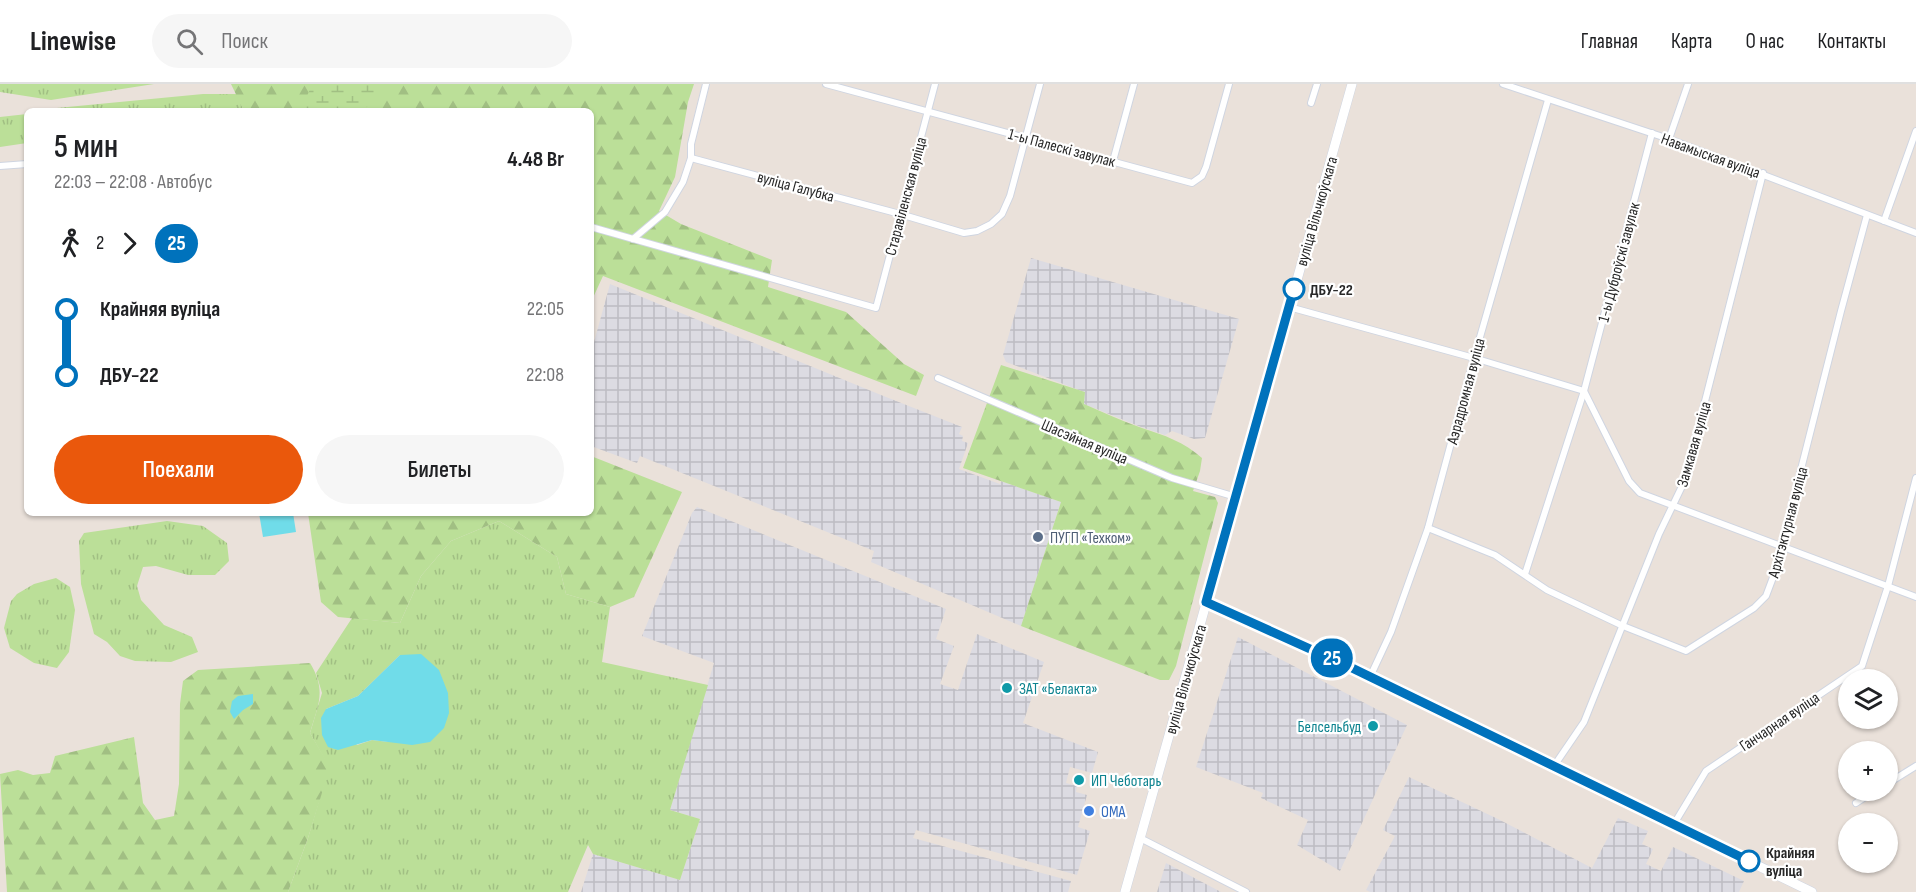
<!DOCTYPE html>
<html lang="ru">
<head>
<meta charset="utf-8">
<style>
	:root { --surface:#fff; --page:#f6f6f6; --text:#202124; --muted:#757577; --line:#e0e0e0; --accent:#ea580c }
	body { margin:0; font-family:"Sofia Sans Condensed",sans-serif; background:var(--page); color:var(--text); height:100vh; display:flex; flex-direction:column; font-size:22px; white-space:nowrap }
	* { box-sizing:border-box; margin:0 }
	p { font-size:20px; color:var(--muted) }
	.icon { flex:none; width:33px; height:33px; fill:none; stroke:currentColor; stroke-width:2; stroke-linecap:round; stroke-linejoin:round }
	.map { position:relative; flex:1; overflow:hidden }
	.panel { position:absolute; left:24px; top:24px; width:570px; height:408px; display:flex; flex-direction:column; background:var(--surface); border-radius:9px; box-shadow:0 2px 4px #0004 }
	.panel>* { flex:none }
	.badge { padding:0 12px; border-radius:20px; font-size:21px; line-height:39px }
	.controls { position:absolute; left:1838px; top:585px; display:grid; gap:12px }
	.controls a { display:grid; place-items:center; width:60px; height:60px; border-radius:50%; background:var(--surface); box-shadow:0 2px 4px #0004; font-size:30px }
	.map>.badge { position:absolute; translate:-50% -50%; box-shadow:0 0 0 3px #fff }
	.legs { display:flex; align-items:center; gap:9px; height:66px; padding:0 30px; font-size:20px }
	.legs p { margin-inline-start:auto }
	.headline { display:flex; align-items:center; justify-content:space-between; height:102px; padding:0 30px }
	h1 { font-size:33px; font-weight:600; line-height:45px }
	.action { display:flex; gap:12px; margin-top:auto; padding:12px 30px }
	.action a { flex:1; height:69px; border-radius:36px; background:var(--accent); color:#fff; font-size:24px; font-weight:600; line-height:69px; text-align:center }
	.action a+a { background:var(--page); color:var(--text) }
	ul { padding:0 30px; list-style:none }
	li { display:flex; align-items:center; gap:21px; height:66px; font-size:22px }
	li i { display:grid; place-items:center; width:9px; height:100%; margin:0 8px; background:currentColor }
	li i::after { content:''; width:15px; height:15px; margin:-8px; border:4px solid; border-radius:50%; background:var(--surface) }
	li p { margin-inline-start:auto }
	li:first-child i { background:linear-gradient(#0000 50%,currentColor 0) }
	li:last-child i { background:linear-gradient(currentColor 50%,#0000 0) }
	header { display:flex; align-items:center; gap:36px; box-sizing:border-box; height:84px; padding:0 30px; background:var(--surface); border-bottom:2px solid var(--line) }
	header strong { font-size:28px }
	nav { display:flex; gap:33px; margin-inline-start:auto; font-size:21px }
	.search { width:420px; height:54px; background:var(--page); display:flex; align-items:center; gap:15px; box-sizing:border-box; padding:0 21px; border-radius:33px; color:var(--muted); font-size:22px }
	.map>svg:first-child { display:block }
</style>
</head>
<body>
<header>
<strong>Linewise</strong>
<div class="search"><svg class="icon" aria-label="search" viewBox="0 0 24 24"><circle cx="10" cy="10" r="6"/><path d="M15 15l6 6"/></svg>Поиск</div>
<nav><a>Главная</a><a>Карта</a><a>О нас</a><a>Контакты</a></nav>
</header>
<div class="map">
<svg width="1916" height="808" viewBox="0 0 1916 808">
	<defs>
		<pattern id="industrial-grid" width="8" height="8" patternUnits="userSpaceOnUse" patternTransform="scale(1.5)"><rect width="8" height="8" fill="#dcdbe2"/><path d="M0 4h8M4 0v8" fill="none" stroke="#bdbcc2"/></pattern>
		<pattern id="grass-tufts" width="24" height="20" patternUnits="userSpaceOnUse" patternTransform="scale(1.5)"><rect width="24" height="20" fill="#bbdf98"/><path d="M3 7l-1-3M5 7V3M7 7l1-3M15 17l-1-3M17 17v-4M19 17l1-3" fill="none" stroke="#a1bf83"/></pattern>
		<pattern id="forest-firs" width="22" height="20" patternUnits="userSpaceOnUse" patternTransform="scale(1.5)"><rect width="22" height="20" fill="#bbdf98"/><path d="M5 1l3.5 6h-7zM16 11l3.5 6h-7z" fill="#a1bf83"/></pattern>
		<pattern id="wetland-marsh" width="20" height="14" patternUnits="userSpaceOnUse" patternTransform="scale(1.5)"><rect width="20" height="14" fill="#bbdf98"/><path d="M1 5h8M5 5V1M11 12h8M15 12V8" fill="none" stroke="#a1bf83"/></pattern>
	</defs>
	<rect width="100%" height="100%" fill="#eae1da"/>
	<!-- industrial -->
	<g fill="url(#industrial-grid)">
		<polygon points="1031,174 1239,235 1205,354 1194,355 1172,347 1165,351 1141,343 1084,320 1084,308 1006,278 1003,271"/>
		<polygon points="610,200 881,311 962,343 959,350 963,352 962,357 968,359 959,385 1000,400 1001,397 1061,418 1021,542 871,478 874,467 640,372 637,379 591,362 591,269"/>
		<polygon points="697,423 946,525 936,555 954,562 940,600 958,606 977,550 1044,578 1023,639 1098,668 1092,689 1070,683 1066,699 1077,702 1076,708 1087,711 1078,743 1090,747 1077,791 916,746 913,754 1071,797 1068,808 581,808 593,770 680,796 700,735 670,726 714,579 642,552 692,429"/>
		<polygon points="1238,553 1407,641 1340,787 1297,761 1308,736 1261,714 1263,709 1196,683"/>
		<polygon points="1409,693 1498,735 1592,784 1618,734 1648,747 1642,760 1653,765 1646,780 1661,787 1673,763 1744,797 1739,808 1370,808 1366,806 1395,752 1383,746"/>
		<polygon points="1166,779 1221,808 1157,808"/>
	</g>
	<!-- grass -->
	<g fill="url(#grass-tufts)" fill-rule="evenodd">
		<polygon points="0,0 154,0 51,16 0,8"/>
		<polygon points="203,10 237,10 244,27 53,27 57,24"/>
		<polygon points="27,30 27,59 0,63 0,33"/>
		<polygon points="167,437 203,442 227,459 229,477 215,491 188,491 156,482 143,483 137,502 141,516 164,541 192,553 198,568 171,578 135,577 120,572 107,558 94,550 81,500 79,457 84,449"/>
		<path d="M499,437L557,473L566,510L610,523L602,578L708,601L670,726L700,735L680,796L593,770L588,761L568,808H288L308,754L329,683L310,649L322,609L316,589L352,534L400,539L421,492L451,457ZM400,571L389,658L372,656L357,661L326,625L358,612Z"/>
		<polygon points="56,494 70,503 75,526 69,568 57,584 34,579 10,564 4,544 11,517 17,510 34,500"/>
	</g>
	<!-- forest -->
	<g fill="url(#forest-firs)">
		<polygon points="231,0 694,0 688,18 675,93 659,127 681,140 772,176 768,203 846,228 904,280 924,291 916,312 603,192 591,218 591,27 244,27"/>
		<path d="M1001,281L1085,308L1084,320C1103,328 1122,337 1142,344C1164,351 1184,358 1202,374L1200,387L1193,407L1215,413L1218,419L1176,582L1169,596H1160L1021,542L1061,418L963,384Z"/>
		<polygon points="591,372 682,408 634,513 610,523 566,510 557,473 499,437 451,457 421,492 400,539 338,533 321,518 308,429 591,429"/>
		<path d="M310,579C327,607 318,621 310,649L330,683L308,754L288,808H7L0,690L18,686L33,691L50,689L55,672L134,653L143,719L155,736L174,732L179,700L180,620L183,597L198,586Z"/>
	</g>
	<!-- wetland -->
	<polygon fill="url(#wetland-marsh)" points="312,0 385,0 382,6 363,27 301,27"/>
	<!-- water -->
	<g fill="#70dce9">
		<polygon points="259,429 293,429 296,448 263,453"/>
		<polygon points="421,570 439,586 448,609 449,629 444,644 430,658 412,661 372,656 338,666 328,663 322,651 321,634 326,625 358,612 400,571"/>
		<polygon points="253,610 253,620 243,626 234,635 230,628 232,617 238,612"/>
	</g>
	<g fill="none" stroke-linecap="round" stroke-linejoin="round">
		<!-- street casing -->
		<g stroke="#cfd5e1" stroke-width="8">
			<g id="street">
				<polyline points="826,0 1192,99 1202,92 1206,83 1229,0"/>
				<polyline points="1503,0 1669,55 1916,149"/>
				<polyline points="1311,19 1317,0"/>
				<polyline points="1669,55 1688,0"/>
				<polyline points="691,74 900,130 964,149 977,147 991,140 1002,130 1010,112 1040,0"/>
				<polyline points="1113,77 1134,0"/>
				<polyline points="0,82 27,80"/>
				<polyline points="1884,137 1916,47"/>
				<polyline points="591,143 876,224 935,0"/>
				<polyline points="633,155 665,128 683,98 691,74 691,60 706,0"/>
				<polyline points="1289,223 1474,274 1584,307 1629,397 1640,409 1916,513"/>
				<polyline points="938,294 1172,394 1236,413"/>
				<polyline points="1428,444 1495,471 1547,506 1623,542 1686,567 1754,524 1766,512 1775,488 1841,227 1867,131"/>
				<polyline points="1525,490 1584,307 1652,49"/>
				<polyline points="1370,593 1391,548 1428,444 1474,274 1548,16"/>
				<polyline points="1554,682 1584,638 1659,450 1685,396 1763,89"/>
				<polyline points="1887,700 1916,682"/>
				<polyline points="1856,719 1876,706"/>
				<polyline points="1674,740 1706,687 1862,582 1888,502 1916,394"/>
				<polyline points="1140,754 1246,808"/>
			</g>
		</g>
		<!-- secondary casing -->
		<g stroke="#cfd5e1" stroke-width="10">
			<g id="secondary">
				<polyline points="1206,517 1350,583 1812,808"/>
				<polyline points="1125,808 1352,0"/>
			</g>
		</g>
		<!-- street -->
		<use href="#street" stroke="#fff" stroke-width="6"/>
		<!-- secondary -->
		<use href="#secondary" stroke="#fff" stroke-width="9"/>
	</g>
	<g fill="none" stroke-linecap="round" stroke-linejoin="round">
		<!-- line-1 casing -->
		<g stroke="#fff" stroke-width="14">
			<polyline id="line-1" points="1294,205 1206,518 1350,583 1749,777"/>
		</g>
		<!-- line-1 -->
		<use href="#line-1" stroke="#0072bc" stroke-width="9"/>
	</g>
	<!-- markers -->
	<g fill="#fff" stroke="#0072bc" stroke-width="3">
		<circle cx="1294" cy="205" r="10"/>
		<circle cx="1749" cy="777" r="10"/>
	</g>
	<circle fill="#5c6f8a" stroke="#fff" stroke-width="2" cx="1038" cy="453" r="6"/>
	<g fill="#0f9aa8" stroke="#fff" stroke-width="2">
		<circle cx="1007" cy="604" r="6"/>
		<circle cx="1373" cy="642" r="6"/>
		<circle cx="1079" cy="696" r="6"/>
	</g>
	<circle fill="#3f7fe0" stroke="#fff" stroke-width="2" cx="1089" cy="727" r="6"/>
	<g text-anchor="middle" stroke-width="4.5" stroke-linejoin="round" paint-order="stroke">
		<!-- street labels -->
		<g font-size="16" fill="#282828" stroke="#fff">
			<text transform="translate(1062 63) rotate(15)" y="6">1-ы Палескі завулак</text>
			<text transform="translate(1711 71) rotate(20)" y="6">Навамыская вуліца</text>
			<text transform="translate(796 102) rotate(15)" y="6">вуліца Галубка</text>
			<text transform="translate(905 112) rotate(-75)" y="6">Старавіленская вуліца</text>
			<text transform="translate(1316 127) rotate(-74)" y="6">вуліца Вільчкоўскага</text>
			<text transform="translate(1618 178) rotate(-75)" y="6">1-ы Дуброўскі завулак</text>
			<text transform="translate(1465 307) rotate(-75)" y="6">Аэрадромная вуліца</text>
			<text transform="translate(1085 357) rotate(23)" y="6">Шасэйная вуліца</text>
			<text transform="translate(1693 360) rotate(-74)" y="6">Замкавая вуліца</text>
			<text transform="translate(1787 438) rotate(-75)" y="6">Архітэктурная вуліца</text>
			<text transform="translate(1185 595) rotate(-74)" y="6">вуліца Вільчкоўскага</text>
			<text transform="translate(1779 637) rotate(-34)" y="6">Ганчарная вуліца</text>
		</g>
		<!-- stop labels -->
		<g font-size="16" font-weight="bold" fill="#282828" stroke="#fff" text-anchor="start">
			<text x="1310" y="211">ДБУ-22</text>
			<text x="1766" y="774">Крайняя<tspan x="1766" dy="18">вуліца</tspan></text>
		</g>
		<!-- service labels -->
		<g font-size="16" fill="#4e5e75" stroke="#fff" text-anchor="start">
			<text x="1050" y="459">ПУГП «Техком»</text>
		</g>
		<!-- culture labels -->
		<g font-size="16" fill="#0d838f" stroke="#fff" text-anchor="start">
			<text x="1019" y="610">ЗАТ «Белакта»</text>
			<text x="1361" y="648" text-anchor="end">Белсельбуд</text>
			<text x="1091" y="702">ИП Чеботарь</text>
		</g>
		<!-- shop labels -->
		<g font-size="16" fill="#366cbe" stroke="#fff" text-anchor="start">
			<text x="1101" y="733">ОМА</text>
		</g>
	</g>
</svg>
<div class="controls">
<a><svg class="icon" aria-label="layers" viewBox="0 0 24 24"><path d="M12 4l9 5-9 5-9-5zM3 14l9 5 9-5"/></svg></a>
<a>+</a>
<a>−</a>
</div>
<b class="badge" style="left:1332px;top:574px;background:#0072bc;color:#fff">25</b>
<section class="panel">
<div class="headline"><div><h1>5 мин</h1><p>22:03 – 22:08 · Автобус</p></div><b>4.48 Br</b></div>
<div class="legs"><svg class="icon" aria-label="walk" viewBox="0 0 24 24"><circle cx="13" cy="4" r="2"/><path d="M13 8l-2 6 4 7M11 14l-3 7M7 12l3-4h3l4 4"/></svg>2<svg class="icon" aria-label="forward" viewBox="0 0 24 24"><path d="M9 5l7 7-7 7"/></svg><b class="badge" style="background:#0072bc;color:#fff">25</b></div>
<ul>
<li><i style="color:#0072bc"></i><b>Крайняя вуліца</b><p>22:05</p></li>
<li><i style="color:#0072bc"></i><b>ДБУ-22</b><p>22:08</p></li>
</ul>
<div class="action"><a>Поехали</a><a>Билеты</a></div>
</section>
</div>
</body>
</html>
